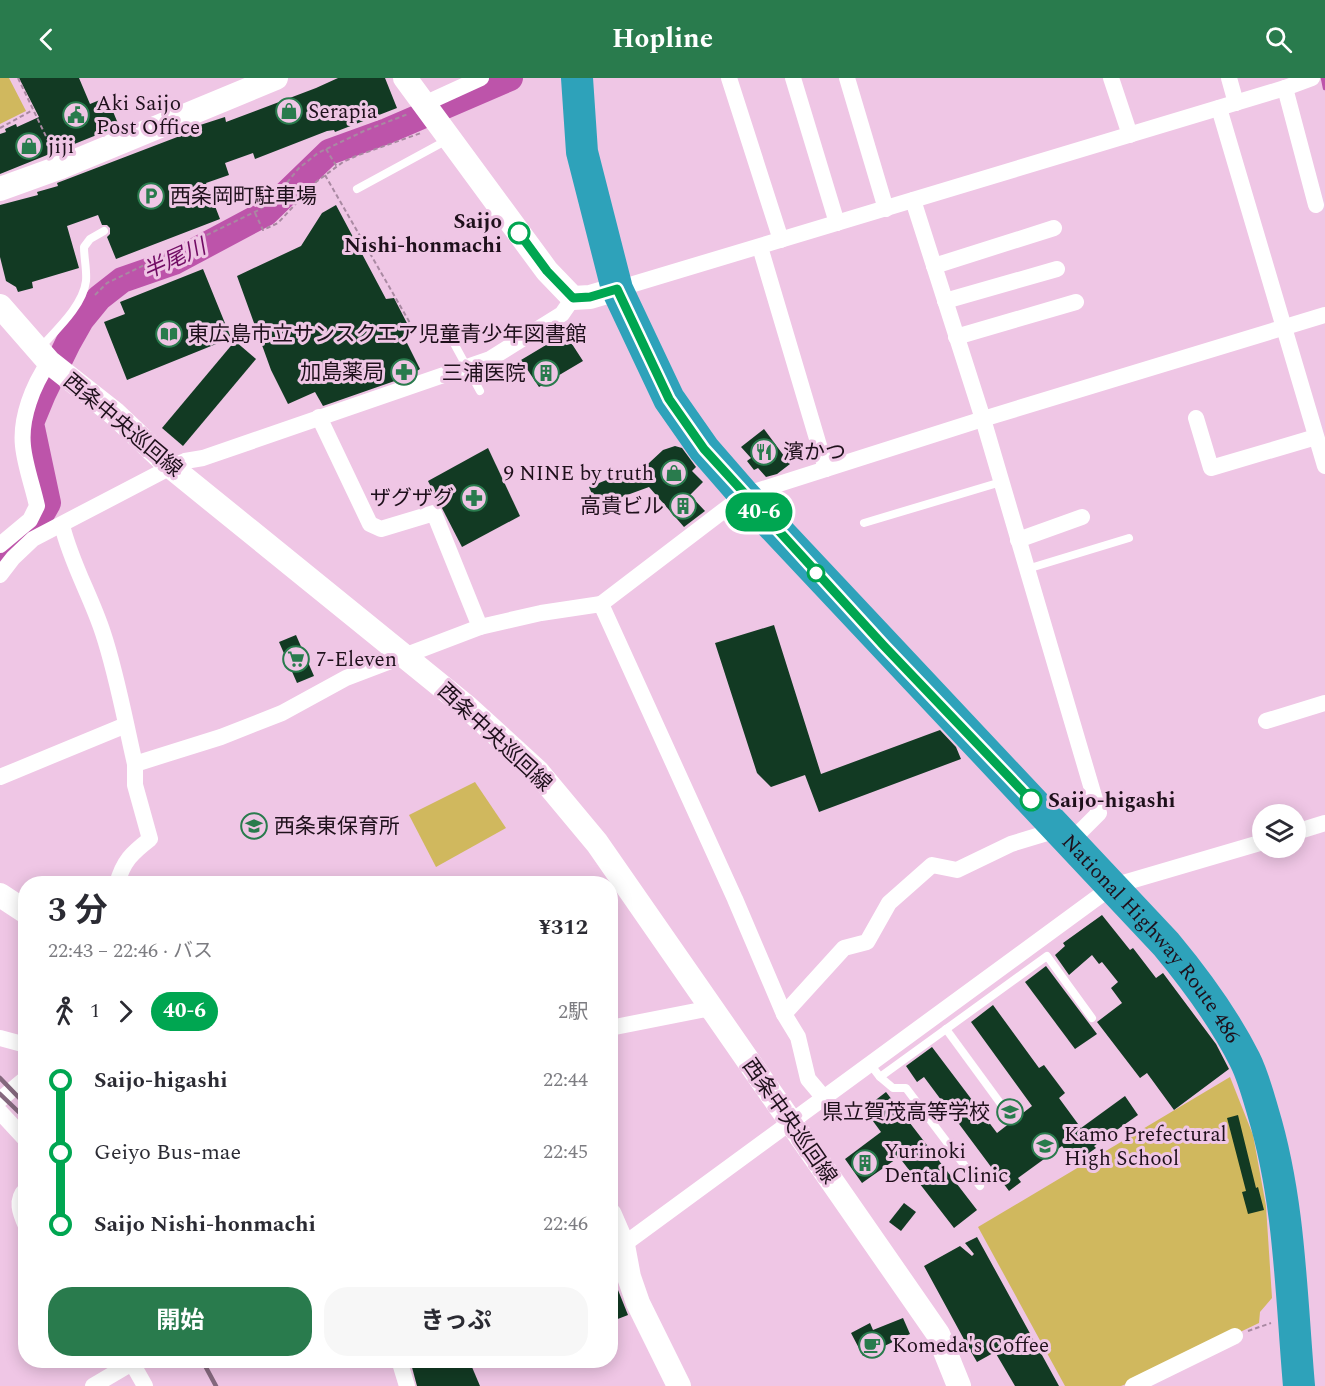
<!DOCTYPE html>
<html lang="ja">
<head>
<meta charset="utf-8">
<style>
	:root { --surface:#fff; --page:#f7f7f7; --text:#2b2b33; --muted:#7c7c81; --accent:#297b4d }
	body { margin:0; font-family:Spectral,"Noto Sans JP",serif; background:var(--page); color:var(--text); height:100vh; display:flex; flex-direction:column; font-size:22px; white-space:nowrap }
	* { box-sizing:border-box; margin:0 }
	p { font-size:20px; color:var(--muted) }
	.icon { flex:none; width:33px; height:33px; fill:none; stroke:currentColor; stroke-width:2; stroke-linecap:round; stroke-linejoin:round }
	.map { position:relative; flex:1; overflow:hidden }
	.drawer { position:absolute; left:18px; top:798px; width:600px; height:492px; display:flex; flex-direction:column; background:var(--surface); border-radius:24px; box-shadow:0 3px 15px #0003 }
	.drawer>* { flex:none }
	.badge { padding:0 12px; border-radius:20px; font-size:21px; line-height:39px }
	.fabs { position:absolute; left:1252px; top:726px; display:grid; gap:12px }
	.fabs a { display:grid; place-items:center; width:54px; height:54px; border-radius:50%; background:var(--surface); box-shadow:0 3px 15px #0003; font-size:30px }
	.map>.badge { position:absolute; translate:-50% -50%; box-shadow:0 0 0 3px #fff }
	.legs { display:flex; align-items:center; gap:9px; height:66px; padding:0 30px; font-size:20px }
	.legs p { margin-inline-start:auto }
	.overview { display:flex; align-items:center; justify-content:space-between; height:102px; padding:0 30px }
	h1 { font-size:33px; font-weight:700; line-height:45px }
	.primary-button { display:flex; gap:12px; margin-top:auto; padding:12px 30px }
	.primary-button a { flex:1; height:69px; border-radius:24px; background:var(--accent); color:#fff; font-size:24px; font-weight:700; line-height:69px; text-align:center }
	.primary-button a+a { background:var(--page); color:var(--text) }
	ul { padding:0 30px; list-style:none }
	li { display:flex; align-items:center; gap:21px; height:72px; font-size:22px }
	li i { display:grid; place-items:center; width:9px; height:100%; margin:0 8px; background:currentColor }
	li i::after { content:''; width:15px; height:15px; margin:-8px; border:4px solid; border-radius:50%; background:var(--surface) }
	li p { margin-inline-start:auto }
	li:first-child i { background:linear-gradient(#0000 50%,currentColor 0) }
	li:last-child i { background:linear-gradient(currentColor 50%,#0000 0) }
	header { display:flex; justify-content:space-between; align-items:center; height:78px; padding:0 30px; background:var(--accent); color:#fff; font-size:27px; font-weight:700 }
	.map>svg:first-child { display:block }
</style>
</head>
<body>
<header><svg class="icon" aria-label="back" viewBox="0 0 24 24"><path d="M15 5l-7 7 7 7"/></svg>Hopline<svg class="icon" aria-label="search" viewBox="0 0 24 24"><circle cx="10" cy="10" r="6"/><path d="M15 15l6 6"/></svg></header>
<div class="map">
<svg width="1325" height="1308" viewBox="0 0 1325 1308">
	<rect width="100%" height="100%" fill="#efc6e5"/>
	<!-- green -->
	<g fill="#d0b85e">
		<polygon points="0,0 9,0 26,33 0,46"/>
		<polygon points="475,704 506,750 436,789 409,737"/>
		<polygon points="1230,999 1253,1057 1266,1128 1272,1220 1260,1234 1259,1245 1154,1295 1121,1308 1065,1308 978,1149"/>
	</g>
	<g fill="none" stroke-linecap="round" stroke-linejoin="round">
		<!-- stream -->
		<polyline stroke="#bd54aa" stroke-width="4.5" points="1323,0 1325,10"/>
		<!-- river -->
		<polyline stroke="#bd54aa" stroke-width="26" points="0,482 40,439 48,425 31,345 43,316 68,265 81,242 99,220 122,202 174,184 266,135 329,74 387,53 510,0"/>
	</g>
	<!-- building -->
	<g fill="#123a23">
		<polygon points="19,0 79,0 90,26 107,19 119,48 0,96 0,56 6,54 5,51 16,46 17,49 39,39"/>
		<polygon points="338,0 385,0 397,30 335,54 334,52 327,53 255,81 253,75 225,85 229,97 206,105 220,141 116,181 107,159 110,156 110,150 107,147 102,147 98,137 67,148 79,190 32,204 33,210 18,214 16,209 6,203 0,179 0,127 38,117 37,114 58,108 57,105 193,53 192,50 194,49 225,39 226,44 316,10"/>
		<polygon points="336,127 386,221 394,220 410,251 403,257 420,291 409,298 323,328 315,314 288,326 271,292 237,198 301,168 322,135"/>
		<polygon points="203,191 231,260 127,302 104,244 125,236 120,224"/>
		<polygon points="561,258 564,264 572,266 583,283 539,309 521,282"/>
		<polygon points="235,263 256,281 183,368 162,350"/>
		<polygon points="764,351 790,386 777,396 766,399 758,390 754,392 747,383 751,380 741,369"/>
		<polygon points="675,368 682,370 696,389 692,393 703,404 690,417 705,433 684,449 649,409 597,428 589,409 649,385 663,372"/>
		<polygon points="488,370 520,438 462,469 428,403"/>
		<polygon points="774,547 821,696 940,652 956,669 961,681 819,734 805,697 771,709 757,695 715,565"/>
		<polygon points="296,557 314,598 297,605 279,564"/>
		<polygon points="1102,837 1130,872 1133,870 1156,900 1163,895 1216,966 1229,991 1174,1032 1147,995 1140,1000 1097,944 1122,925 1111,910 1118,904 1102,884 1099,886 1092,877 1069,897 1055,877 1065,868 1063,865"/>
		<polygon points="1046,888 1097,956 1075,971 1025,904"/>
		<polygon points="993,927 1039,990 1044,987 1065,1015 1059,1020 1081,1050 1125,1018 1138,1037 1094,1068 1096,1070 1075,1085 1062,1068 1018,1100 1021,1104 1009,1113 924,999 917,1004 906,988 932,969 997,1055 1032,1028 971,944"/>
		<polygon points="886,1014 977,1132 954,1150 899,1079 862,1105 845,1081 881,1054 864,1031"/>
		<polygon points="1238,1037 1256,1110 1258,1109 1264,1132 1248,1136 1242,1114 1246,1113 1227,1040"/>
		<polygon points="904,1125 916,1134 901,1153 889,1144"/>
		<polygon points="977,1159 1021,1239 1059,1308 1015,1308 995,1274 977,1284 966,1265 924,1188 960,1168 972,1178 974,1176 965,1165"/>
		<polygon points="610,1192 628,1237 610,1244"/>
		<polygon points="903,1240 910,1256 863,1278 851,1255 870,1245 873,1252"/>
		<polygon points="410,1282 469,1282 480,1308 417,1308"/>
	</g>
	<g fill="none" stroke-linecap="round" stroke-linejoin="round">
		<!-- path -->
		<g stroke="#a989a2" stroke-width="2" stroke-dasharray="4.5 3" stroke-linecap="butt">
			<polyline points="18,0 53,73"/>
			<polyline points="0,50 33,32"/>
			<polyline points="326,71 337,89"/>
			<polyline points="325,97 414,252"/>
			<polyline points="255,135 263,152 278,145 316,104 343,84 356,78 421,55"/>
			<polyline points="95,217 107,205 259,132 275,119 299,90 318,75 364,53 408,36"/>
			<polyline points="1248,1253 1271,1245"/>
		</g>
		<!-- lane -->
		<g stroke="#fff" stroke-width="8">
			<polyline points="357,111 449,61"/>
			<polyline points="445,249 480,313"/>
			<path d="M40,270C56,252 83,228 86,203C87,192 84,180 84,169L90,161L104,153"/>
			<polyline points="864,445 1001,404"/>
			<polyline points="1027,491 1129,460"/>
			<polyline points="946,951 1006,1033"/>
			<polyline points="870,986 880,999 1047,878 1092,940"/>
			<polyline points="880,999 893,1010 906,1010 980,1108"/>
		</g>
		<!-- street -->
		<g stroke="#fff" stroke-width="16">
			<polyline points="729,0 781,162"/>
			<polyline points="793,0 837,145"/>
			<polyline points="847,0 886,131"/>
			<polyline points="1111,0 1130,57"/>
			<polyline points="1229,0 1236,25"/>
			<polyline points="1285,10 1316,127"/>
			<polyline points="424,26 481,0"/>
			<polyline points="1219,30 1325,388"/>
			<polyline points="913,122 983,341 1099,735 1070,764"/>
			<polyline points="760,169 826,391"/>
			<polyline points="934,188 1054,150"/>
			<polyline points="617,211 1285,10 1312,0"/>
			<polyline points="945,223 1057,191"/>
			<polyline points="956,259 1076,224"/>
			<polyline points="319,339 370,446 381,451 434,435 480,549"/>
			<polyline points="1196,340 1211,390 1316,359"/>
			<path d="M62,447C71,485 91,518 103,555C117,597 125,643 135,686V707L150,761C132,775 123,783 117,806"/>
			<polyline points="1018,462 1082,439"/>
			<path d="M0,467L30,442L37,428C33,409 25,388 23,368C20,340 33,307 49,284"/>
			<polyline points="0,497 13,480 33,461 171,389 185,383 203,380 490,281 562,236 573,220"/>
			<polyline points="601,526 744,417 983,341 1325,237"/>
			<polyline points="1266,643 1325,625"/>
			<polyline points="135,686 221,659 282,635 346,600 480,549 541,535 601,526 735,821 784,936 798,959 808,1001 824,1020"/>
			<polyline points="0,699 126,647"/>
			<polyline points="1296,754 1325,745"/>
			<polyline points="784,936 844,870 867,864 889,825 932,787 957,792 1011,766 1060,751"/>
			<polyline points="610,950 701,932 709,928"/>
			<polyline points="0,960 26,967"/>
			<polyline points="0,1022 26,1000"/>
			<polyline points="0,1034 26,1062"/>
			<path d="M26,1111C15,1122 20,1135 26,1148"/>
			<polyline points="623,1167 1113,808 1263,764"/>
			<polyline points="399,1282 407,1308"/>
			<polyline points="132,1285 145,1308"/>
			<polyline points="93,1308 137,1282"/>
			<polyline points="1133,1308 1235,1258"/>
		</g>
		<!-- secondary -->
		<g stroke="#fff" stroke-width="24">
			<polyline points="405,0 547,193 573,220 590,219 617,211"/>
			<polyline points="0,111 61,89 276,0"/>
			<polyline points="0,228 49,284 115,336 171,389 467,629 537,693 597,765 938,1256 959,1308"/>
			<polyline points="0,817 26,834"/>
			<polyline points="610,1137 623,1167 629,1199 638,1225 679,1308"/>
		</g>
		<!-- highway -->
		<path stroke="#2ea2ba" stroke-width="32" id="s1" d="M577,0L582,74L617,211L669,321L704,371L744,417L1166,866C1196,902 1224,940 1245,982C1253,998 1258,1017 1263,1034C1290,1123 1291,1216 1299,1308"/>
		<!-- rail -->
		<g stroke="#85697e" stroke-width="4.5">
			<polyline points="0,1000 26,1027"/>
			<polyline points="0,1016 26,1041"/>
			<polyline points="202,1282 216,1308"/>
		</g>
	</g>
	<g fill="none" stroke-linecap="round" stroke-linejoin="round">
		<!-- line-1 casing -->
		<g stroke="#fff" stroke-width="14">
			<polyline id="line-1" points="519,155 547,193 573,220 590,219 617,211 669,321 704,371 884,568 1031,722"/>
		</g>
		<!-- line-1 -->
		<use href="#line-1" stroke="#00a651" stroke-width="9"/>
	</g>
	<!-- icons -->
	<defs>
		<g id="shop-ring" transform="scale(1.35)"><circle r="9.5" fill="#efc6e5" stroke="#297b4d" stroke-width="1.5"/><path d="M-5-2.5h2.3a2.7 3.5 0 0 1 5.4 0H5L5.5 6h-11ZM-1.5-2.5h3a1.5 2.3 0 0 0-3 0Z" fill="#297b4d"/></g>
		<g id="civic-ring" transform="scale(1.35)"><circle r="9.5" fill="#efc6e5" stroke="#297b4d" stroke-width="1.5"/><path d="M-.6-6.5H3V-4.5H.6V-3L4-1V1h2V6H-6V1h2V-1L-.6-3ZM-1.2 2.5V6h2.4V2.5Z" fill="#297b4d"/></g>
		<g id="parking-ring" transform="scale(1.35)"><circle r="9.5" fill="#efc6e5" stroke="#297b4d" stroke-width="1.5"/><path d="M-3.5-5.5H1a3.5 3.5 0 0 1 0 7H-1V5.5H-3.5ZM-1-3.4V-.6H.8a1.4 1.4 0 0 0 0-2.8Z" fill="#297b4d"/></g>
		<g id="library-ring" transform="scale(1.35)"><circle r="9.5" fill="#efc6e5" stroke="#297b4d" stroke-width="1.5"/><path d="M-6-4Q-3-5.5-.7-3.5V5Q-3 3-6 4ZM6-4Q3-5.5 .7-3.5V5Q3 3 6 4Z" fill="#297b4d"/></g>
		<g id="pharmacy-ring" transform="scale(1.35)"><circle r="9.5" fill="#efc6e5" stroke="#297b4d" stroke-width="1.5"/><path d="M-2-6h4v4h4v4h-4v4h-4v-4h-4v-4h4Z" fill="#297b4d"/></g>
		<g id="building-ring" transform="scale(1.35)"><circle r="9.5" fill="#efc6e5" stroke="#297b4d" stroke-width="1.5"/><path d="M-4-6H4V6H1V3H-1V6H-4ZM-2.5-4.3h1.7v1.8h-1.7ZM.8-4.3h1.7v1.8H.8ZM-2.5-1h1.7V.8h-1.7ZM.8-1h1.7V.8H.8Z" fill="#297b4d"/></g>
		<g id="restaurant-ring" transform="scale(1.35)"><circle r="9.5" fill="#efc6e5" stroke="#297b4d" stroke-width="1.5"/><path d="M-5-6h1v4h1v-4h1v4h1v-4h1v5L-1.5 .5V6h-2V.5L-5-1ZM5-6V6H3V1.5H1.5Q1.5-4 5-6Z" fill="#297b4d"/></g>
		<g id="supermarket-ring" transform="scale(1.35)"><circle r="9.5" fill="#efc6e5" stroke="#297b4d" stroke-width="1.5"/><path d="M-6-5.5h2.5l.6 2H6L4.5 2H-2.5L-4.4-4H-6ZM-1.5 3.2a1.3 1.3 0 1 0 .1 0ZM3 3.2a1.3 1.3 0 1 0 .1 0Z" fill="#297b4d"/></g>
		<g id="school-ring" transform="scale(1.35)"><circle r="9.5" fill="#efc6e5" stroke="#297b4d" stroke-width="1.5"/><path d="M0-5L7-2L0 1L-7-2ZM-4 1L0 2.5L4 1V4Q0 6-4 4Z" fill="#297b4d"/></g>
		<g id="cafe-ring" transform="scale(1.35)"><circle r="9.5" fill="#efc6e5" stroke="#297b4d" stroke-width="1.5"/><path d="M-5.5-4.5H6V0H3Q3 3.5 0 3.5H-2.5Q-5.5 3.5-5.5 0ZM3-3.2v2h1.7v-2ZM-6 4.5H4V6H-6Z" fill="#297b4d"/></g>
	</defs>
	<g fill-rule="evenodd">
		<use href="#shop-ring" x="289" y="33"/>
		<use href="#civic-ring" x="76" y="37"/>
		<use href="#shop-ring" x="29" y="68"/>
		<use href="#parking-ring" x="151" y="118"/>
		<use href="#library-ring" x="169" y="256"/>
		<use href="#pharmacy-ring" x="404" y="294"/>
		<use href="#building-ring" x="546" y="295"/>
		<use href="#restaurant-ring" x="764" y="374"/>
		<use href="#shop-ring" x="674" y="395"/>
		<use href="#pharmacy-ring" x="474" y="420"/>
		<use href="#building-ring" x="683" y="428"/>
		<use href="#supermarket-ring" x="296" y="581"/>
		<use href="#school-ring" x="254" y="748"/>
		<use href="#school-ring" x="1010" y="1034"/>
		<use href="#school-ring" x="1045" y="1068"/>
		<use href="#building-ring" x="865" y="1085"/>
		<use href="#cafe-ring" x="872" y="1267"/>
	</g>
	<!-- markers -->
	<g fill="#fff" stroke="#00a651" stroke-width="3">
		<circle cx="519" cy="155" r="10"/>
		<circle cx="816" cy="495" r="8"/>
		<circle cx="1031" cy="722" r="10"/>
	</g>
	<g text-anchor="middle" stroke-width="6" stroke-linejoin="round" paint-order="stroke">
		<!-- poi labels -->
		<g font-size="21" fill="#1e101b" stroke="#efc6e5" text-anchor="start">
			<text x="96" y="32">Aki Saijo<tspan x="96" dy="24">Post Office</tspan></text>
			<text x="308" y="40">Serapia</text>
			<text x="48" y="75">jiji</text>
			<text x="170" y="125">西条岡町駐車場</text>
			<text x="188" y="263">東広島市立サンスクエア児童青少年図書館</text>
			<text x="384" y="301" text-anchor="end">加島薬局</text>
			<text x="526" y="302" text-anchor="end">三浦医院</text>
			<text x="783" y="381">濱かつ</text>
			<text x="654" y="402" text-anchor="end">9 NINE by truth</text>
			<text x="454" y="427" text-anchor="end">ザグザグ</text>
			<text x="664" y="435" text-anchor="end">高貴ビル</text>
			<text x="316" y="588">7-Eleven</text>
			<text x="274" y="755">西条東保育所</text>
			<text x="990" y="1041" text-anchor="end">県立賀茂高等学校</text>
			<text x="1064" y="1063">Kamo Prefectural<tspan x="1064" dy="24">High School</tspan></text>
			<text x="884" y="1080">Yurinoki<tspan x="884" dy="24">Dental Clinic</tspan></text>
			<text x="892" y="1274">Komeda's Coffee</text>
		</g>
		<!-- stop labels -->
		<g font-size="21" font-weight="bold" fill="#1e101b" stroke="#efc6e5" text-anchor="end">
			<text x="502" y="150">Saijo<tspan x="502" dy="24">Nishi-honmachi</tspan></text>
			<text x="1048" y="729" text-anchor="start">Saijo-higashi</text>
		</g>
		<!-- street labels -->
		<g font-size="21" fill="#1e101b" stroke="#efc6e5">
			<text transform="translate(123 347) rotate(40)" y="7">西条中央巡回線</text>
			<text transform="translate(495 659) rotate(43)" y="7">西条中央巡回線</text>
			<text dy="7" stroke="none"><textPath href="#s1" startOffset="1062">National Highway Route 486</textPath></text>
			<text transform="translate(790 1043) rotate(55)" y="7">西条中央巡回線</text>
		</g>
		<!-- water labels -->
		<g font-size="22" font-style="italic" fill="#710c64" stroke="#efc6e5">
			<text transform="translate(174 180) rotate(-24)" y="8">半尾川</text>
		</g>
	</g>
</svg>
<div class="fabs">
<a><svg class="icon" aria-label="layers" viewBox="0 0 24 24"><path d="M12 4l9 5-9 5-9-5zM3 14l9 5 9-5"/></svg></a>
</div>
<b class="badge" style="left:759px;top:434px;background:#00a651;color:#fff">40-6</b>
<section class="drawer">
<div class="overview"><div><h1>3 分</h1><p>22:43 – 22:46 · バス</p></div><b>¥312</b></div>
<div class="legs"><svg class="icon" aria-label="walk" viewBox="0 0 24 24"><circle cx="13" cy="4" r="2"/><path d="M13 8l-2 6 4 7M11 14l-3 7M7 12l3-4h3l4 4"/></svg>1<svg class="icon" aria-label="forward" viewBox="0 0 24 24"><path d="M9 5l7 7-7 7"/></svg><b class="badge" style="background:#00a651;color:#fff">40-6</b><p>2駅</p></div>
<ul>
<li><i style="color:#00a651"></i><b>Saijo-higashi</b><p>22:44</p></li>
<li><i style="color:#00a651"></i><span>Geiyo Bus-mae</span><p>22:45</p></li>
<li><i style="color:#00a651"></i><b>Saijo Nishi-honmachi</b><p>22:46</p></li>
</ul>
<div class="primary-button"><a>開始</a><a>きっぷ</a></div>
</section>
</div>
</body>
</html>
